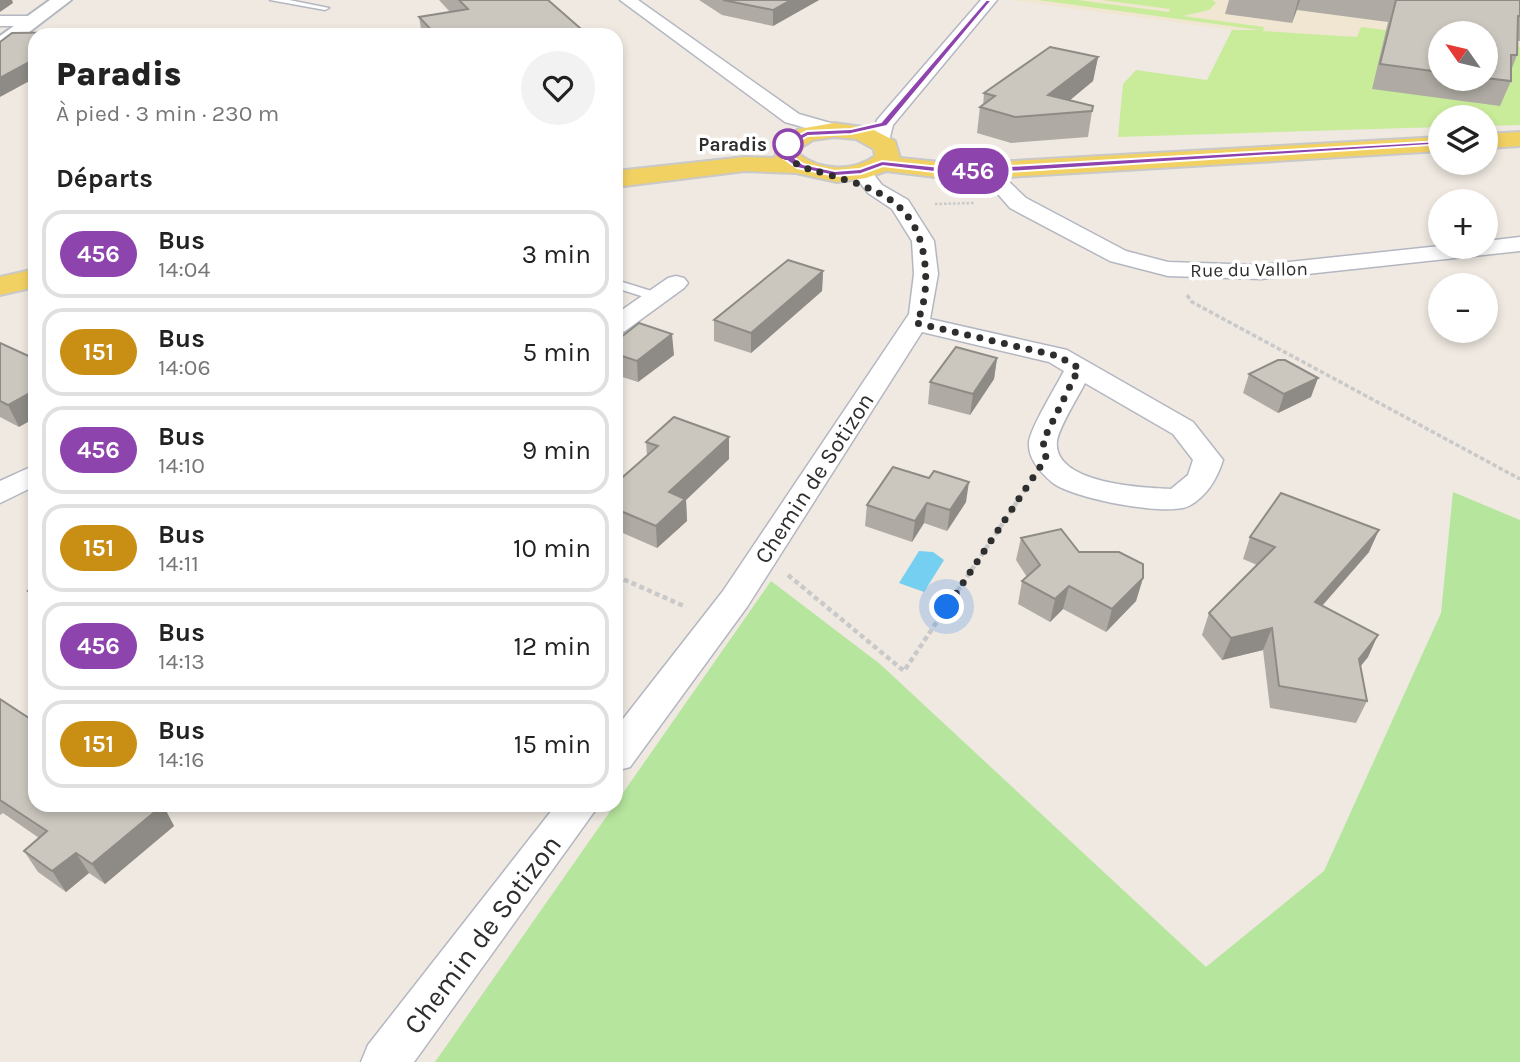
<!DOCTYPE html>
<html lang="fr">
<head>
<meta charset="utf-8">
<style>
	:root { --surface:#fff; --page:#f2f2f2; --text:#222; --muted:#767676; --line:#e0e0e0 }
	body { margin:0; font-family:Karla,sans-serif; background:var(--page); color:var(--text); height:100vh; display:flex; flex-direction:column; font-size:26px; white-space:nowrap }
	* { box-sizing:border-box; margin:0 }
	p { font-size:23px; color:var(--muted) }
	.icon { flex:none; width:38px; height:38px; fill:none; stroke:currentColor; stroke-width:2; stroke-linecap:round; stroke-linejoin:round }
	.map { position:relative; flex:1; overflow:hidden }
	.side { position:absolute; left:28px; top:28px; width:595px; height:784px; display:flex; flex-direction:column; background:var(--surface); border-radius:21px; box-shadow:0 4px 10px #0003 }
	.side>* { flex:none }
	.badge { padding:0 14px; border-radius:23px; font-size:24px; line-height:46px }
	.needle { width:46px; rotate:304deg }
	.tools { position:absolute; left:1428px; top:21px; display:grid; gap:14px }
	.tools a { display:grid; place-items:center; width:70px; height:70px; border-radius:50%; background:var(--surface); box-shadow:0 4px 10px #0003; font-size:35px }
	.you { position:absolute; width:35px; height:35px; margin:-18px; border:5px solid #fff; border-radius:50%; background:#1a73e8; box-shadow:0 0 0 10px #1a73e833 }
	.map>.badge { position:absolute; translate:-50% -50%; box-shadow:0 0 0 4px #fff }
	h2 { padding:0 28px; font-size:26px; line-height:63px }
	.round { display:grid; place-items:center; flex:none; width:74px; height:74px; border-radius:37px; background:var(--page) }
	.headline { display:flex; align-items:center; justify-content:space-between; height:119px; padding:0 28px }
	h1 { font-size:33px; font-weight:800; line-height:52px }
	ul { padding:0; list-style:none }
	li { display:flex; align-items:center; gap:21px; height:88px; margin:0 14px 10px; padding:0 14px; border:4px solid var(--line); border-radius:21px }
	li div { flex:1 }
	li b { display:block; font-size:26px }
	li em { font-style:normal }
	li .badge { min-width:77px; font-weight:700; text-align:center }
	.map>svg:first-child { display:block }
</style>
</head>
<body>
<div class="map">
<svg width="1520" height="1062" viewBox="0 0 1520 1062">
	<rect width="100%" height="100%" fill="#efe9e1"/>
	<!-- education -->
	<polygon fill="#f0e6d1" points="1011,0 1520,0 1520,47 1486,43 1486,33 1357,37 1232,30"/>
	<!-- green -->
	<polygon fill="#b6e59e" points="1453,492 1520,520 1520,1062 435,1062 771,581 880,664 1206,967 1324,871 1441,613"/>
	<!-- pitch -->
	<polygon fill="#c9ec9a" points="1038,0 1078,0 1169,12 1170,9 1101,0 1212,0 1216,3 1209,10 1183,16 1264,27 1263,31 1357,37 1361,27 1440,37 1440,79 1486,79 1486,43 1520,47 1520,125 1486,126 1486,117 1440,117 1440,127 1118,137 1123,84 1136,70 1207,80 1232,30 1260,30"/>
	<!-- water -->
	<polygon fill="#75cff0" points="919,551 933,552 944,560 924,592 899,583"/>
	<g fill="none" stroke-linecap="round" stroke-linejoin="round">
		<!-- service casing -->
		<g stroke="#b4b7c1" stroke-width="3">
			<g id="service">
				<polygon points="270,0 289,0 329,8 325,10"/>
				<polygon points="616,280 661,294 663,297 657,301 616,288"/>
			</g>
		</g>
		<!-- minor casing -->
		<g stroke="#b4b7c1" stroke-width="3">
			<g id="minor">
				<polygon points="620,0 638,0 799,114 841,126 844,130 834,136 785,122"/>
				<polygon points="981,0 997,0 893,125 888,145 874,145 871,141 877,120"/>
				<polygon points="0,16 33,16 41,21 33,26 0,26"/>
				<path d="M861,165L868,167L882,185L908,200L934,241L938,274L930,319L1067,350L1193,422L1223,460C1217,479 1207,496 1189,506C1166,517 1072,498 1053,483C1041,473 1028,459 1029,443C1029,430 1057,385 1064,371L1049,362L922,332L747,607L630,767L616,771V728L723,591L909,314L914,274L912,241L892,209L868,193L851,171ZM1085,383L1173,434L1193,460L1188,475L1171,489C1144,488 1052,484 1057,441C1059,427 1078,397 1085,383Z"/>
				<polygon points="960,166 1004,177 1026,198 1126,251 1168,262 1261,265 1440,246 1486,247 1486,241 1520,237 1520,251 1261,279 1168,276 1110,261 1010,208 990,185 953,176 950,172"/>
				<polygon points="676,276 684,278 688,283 684,288 625,331 616,334 616,314 668,278"/>
				<polygon points="35,465 35,486 0,503 0,481"/>
				<polygon points="556,805 599,805 414,1062 361,1062 368,1045"/>
			</g>
		</g>
		<!-- secondary casing -->
		<g stroke="#b4b7c1" stroke-width="4">
			<polygon id="secondary" points="50,0 71,0 7,49 0,51 0,36"/>
		</g>
		<!-- primary casing -->
		<g stroke="#c9c9c9" stroke-width="4">
			<g id="primary">
				<path d="M834,123L870,128L895,141L900,158L960,164L1440,137V151L960,180L886,171L866,178L837,182L796,173L745,171L616,187V171L745,157L775,158L779,139L799,129ZM834,137L856,139L874,149L875,156C853,172 820,171 799,154L800,148L813,140Z"/>
				<polygon points="1520,132 1520,146 1486,148 1486,134"/>
				<polygon points="35,269 35,287 0,295 0,277"/>
			</g>
		</g>
		<!-- path-far2 -->
		<polyline stroke="#c9c9c9" stroke-width="2.5" stroke-dasharray="2.5 2" stroke-linecap="butt" points="935,204 975,203"/>
		<!-- path-far1 -->
		<g stroke="#c9c9c9" stroke-width="3.5" stroke-dasharray="4.5 2.5" stroke-linecap="butt">
			<polyline points="1187,295 1192,302 1520,479"/>
			<polyline points="1024,492 1028,486"/>
		</g>
		<!-- path -->
		<g stroke="#c9c9c9" stroke-width="4.5" stroke-dasharray="5 3.5" stroke-linecap="butt">
			<polyline points="788,575 904,671 1025,490"/>
			<polyline points="616,576 686,607"/>
		</g>
		<!-- service -->
		<use href="#service" fill="#fff" fill-rule="evenodd"/>
		<!-- minor -->
		<use href="#minor" fill="#fff" fill-rule="evenodd"/>
		<!-- secondary -->
		<use href="#secondary" fill="#fff" fill-rule="evenodd"/>
		<!-- primary -->
		<use href="#primary" fill="#f2d163" fill-rule="evenodd"/>
	</g>
	<!-- wall -->
	<g fill="#afaba4" fill-rule="evenodd">
		<polygon points="439,0 548,0 588,35 422,35 419,17 450,12"/>
		<polygon points="699,0 819,0 773,26 722,15"/>
		<path d="M1229,0H1520V41H1518L1517,55L1511,71V81L1500,106L1372,89L1388,22L1297,10L1292,23L1225,14ZM1440,33H1486V79H1440Z"/>
		<polygon points="1098,57 1093,81 1070,100 1092,111 1088,137 1011,143 977,133 980,107 983,106 984,93"/>
		<polygon points="823,271 822,291 751,353 714,341 714,320"/>
		<polygon points="616,341 674,355 638,382 616,375"/>
		<polygon points="0,343 19,427 0,417"/>
		<polygon points="997,358 994,379 970,415 928,404 930,382"/>
		<polygon points="1249,374 1311,397 1278,413 1243,393"/>
		<polygon points="646,442 729,459 686,500 687,521 657,548 616,530 616,483 647,456"/>
		<polygon points="893,467 966,502 947,531 924,523 912,542 865,526 867,505"/>
		<polygon points="1250,537 1369,552 1322,606 1368,657 1360,666 1367,701 1356,723 1270,708 1263,650 1222,660 1202,635 1209,613 1257,565 1243,559"/>
		<polygon points="1021,538 1079,552 1143,578 1136,601 1106,632 1063,609 1050,622 1018,604 1022,581 1027,577 1016,560"/>
		<polygon points="35,586 35,604 28,591"/>
		<polygon points="0,699 163,805 174,826 105,884 89,873 66,892 38,872 24,851 39,838 3,813 0,815"/>
	</g>
	<!-- shaded-wall -->
	<g fill="#8e8b86">
		<polygon points="0,0 12,0 13,3 0,12"/>
		<polygon points="791,0 819,0 773,26 773,10"/>
		<polygon points="1298,0 1300,0 1292,23"/>
		<polygon points="1098,57 1093,81 1052,115 1048,95"/>
		<polygon points="35,59 35,78 0,97 0,78"/>
		<polygon points="823,271 822,291 751,353 751,333"/>
		<polygon points="672,334 674,355 638,382 637,361"/>
		<polygon points="997,358 994,379 970,415 973,394"/>
		<polygon points="1318,378 1311,397 1278,413 1284,394"/>
		<polygon points="35,390 35,418 19,427 8,405"/>
		<polygon points="729,437 729,459 686,500 687,521 657,548 656,526 669,492"/>
		<polygon points="969,482 966,502 947,531 950,510"/>
		<polygon points="927,503 924,523 912,542 915,521"/>
		<polygon points="1379,530 1369,552 1306,624 1315,602"/>
		<polygon points="1143,578 1136,601 1106,632 1112,609"/>
		<polygon points="1069,586 1063,609 1050,622 1055,599"/>
		<polygon points="1272,628 1263,650 1222,660 1231,638"/>
		<polygon points="1378,635 1368,657 1348,682 1359,659"/>
		<polygon points="163,805 174,826 105,884 92,864"/>
		<polygon points="76,853 89,873 66,892 52,871"/>
	</g>
	<!-- building -->
	<g fill="#cbc7bf" stroke="#8e8b86" stroke-width="2">
		<polygon points="459,0 548,0 588,35 436,35 419,17 468,9"/>
		<polygon points="723,0 791,0 773,10"/>
		<polygon points="1396,0 1520,0 1520,16 1518,16 1517,55 1511,55 1511,81 1486,78 1486,33 1440,33 1440,72 1380,64"/>
		<polygon points="85,32 80,35 35,35 35,59 0,78 0,42 12,33"/>
		<polygon points="1050,47 1098,57 1048,95 1093,106 1092,111 1015,117 980,107 995,96 984,93"/>
		<polygon points="788,260 823,271 751,333 714,320"/>
		<polygon points="639,323 672,334 637,361 616,354 616,341"/>
		<polygon points="0,343 35,359 35,390 8,405 0,401"/>
		<polygon points="956,347 997,358 973,394 930,382"/>
		<polygon points="1278,360 1285,360 1318,378 1284,394 1249,374"/>
		<polygon points="674,417 729,437 669,492 685,499 656,526 616,509 616,483 658,446 646,442"/>
		<polygon points="893,467 929,478 934,471 969,482 950,510 927,503 915,521 867,505"/>
		<polygon points="1281,493 1379,530 1315,602 1378,635 1359,659 1367,701 1279,686 1272,628 1231,638 1209,613 1275,547 1250,537"/>
		<polygon points="1061,529 1079,552 1119,552 1143,564 1143,578 1112,609 1069,586 1055,599 1022,581 1040,565 1021,538"/>
		<polygon points="35,586 35,595 28,591"/>
		<polygon points="0,699 35,722 35,805 163,805 92,864 76,853 52,871 24,851 47,831 0,800"/>
	</g>
	<!-- line -->
	<polygon fill="#8e44ad" stroke="#fff" stroke-width="2" points="986,0 992,0 887,126 851,134 808,136 792,145 791,155 803,164 835,171 860,169 882,161 960,169 1440,141 1445,144 960,175 883,166 861,174 835,176 797,168 783,158 785,142 807,131 851,129 881,122"/>
	<g fill="none" stroke-linecap="round" stroke-linejoin="round">
		<!-- walk -->
		<path stroke="#2e2e2e" stroke-width="7" stroke-dasharray="0 12.6" d="M788,144L786,156C798,168 811,169 826,174C879,189 919,203 925,265C927,283 925,308 916,323L1058,356L1079,368L1043,441L1046,458L947,607"/>
	</g>
	<!-- markers -->
	<circle fill="#fff" stroke="#8e44ad" stroke-width="3.5" cx="788" cy="144" r="14"/>
	<g text-anchor="middle" stroke-width="7" stroke-linejoin="round" paint-order="stroke">
		<!-- far-stop labels -->
		<g font-size="19" font-weight="bold" fill="#2e2e2e" stroke="#fff" text-anchor="end">
			<text x="767" y="151">Paradis</text>
		</g>
		<!-- far-street labels -->
		<g font-size="19" fill="#2e2e2e" stroke="#fff">
			<text transform="translate(1249 269) rotate(-1)" y="7">Rue du Vallon</text>
		</g>
		<!-- street labels -->
		<g font-size="23" fill="#2e2e2e" stroke="#fff">
			<text transform="translate(814 478) rotate(-57)" y="8">Chemin de Sotizon</text>
		</g>
		<!-- near-street labels -->
		<g font-size="28" fill="#2e2e2e" stroke="#fff">
			<text transform="translate(482 934) rotate(-53)" y="10">Chemin de Sotizon</text>
		</g>
	</g>
</svg>
<div class="tools">
<a><svg class="needle" viewBox="-14 -14 28 28"><path d="M0-13l5 13h-10z" fill="#e53935"/><path d="M0 13l5-13h-10z" fill="#767676"/></svg></a>
<a><svg class="icon" aria-label="layers" viewBox="0 0 24 24"><path d="M12 4l9 5-9 5-9-5zM3 14l9 5 9-5"/></svg></a>
<a>+</a>
<a>−</a>
</div>
<div class="you" style="left:947px;top:607px"></div>
<b class="badge" style="left:973px;top:171px;background:#8e44ad;color:#fff">456</b>
<section class="side">
<div class="headline"><div><h1>Paradis</h1><p>À pied · 3 min · 230 m</p></div><a class="round"><svg class="icon" aria-label="heart" viewBox="0 0 24 24"><path d="M12 20l-8-8c-3-5 5-10 8-4 3-6 11-1 8 4z"/></svg></a></div>
<h2>Départs</h2>
<ul>
<li><span class="badge" style="background:#8e44ad;color:#fff">456</span><div><b>Bus</b><p>14:04</p></div><em>3 min</em></li>
<li><span class="badge" style="background:#c98f15;color:#fff">151</span><div><b>Bus</b><p>14:06</p></div><em>5 min</em></li>
<li><span class="badge" style="background:#8e44ad;color:#fff">456</span><div><b>Bus</b><p>14:10</p></div><em>9 min</em></li>
<li><span class="badge" style="background:#c98f15;color:#fff">151</span><div><b>Bus</b><p>14:11</p></div><em>10 min</em></li>
<li><span class="badge" style="background:#8e44ad;color:#fff">456</span><div><b>Bus</b><p>14:13</p></div><em>12 min</em></li>
<li><span class="badge" style="background:#c98f15;color:#fff">151</span><div><b>Bus</b><p>14:16</p></div><em>15 min</em></li>
</ul>
</section>
</div>
</body>
</html>
